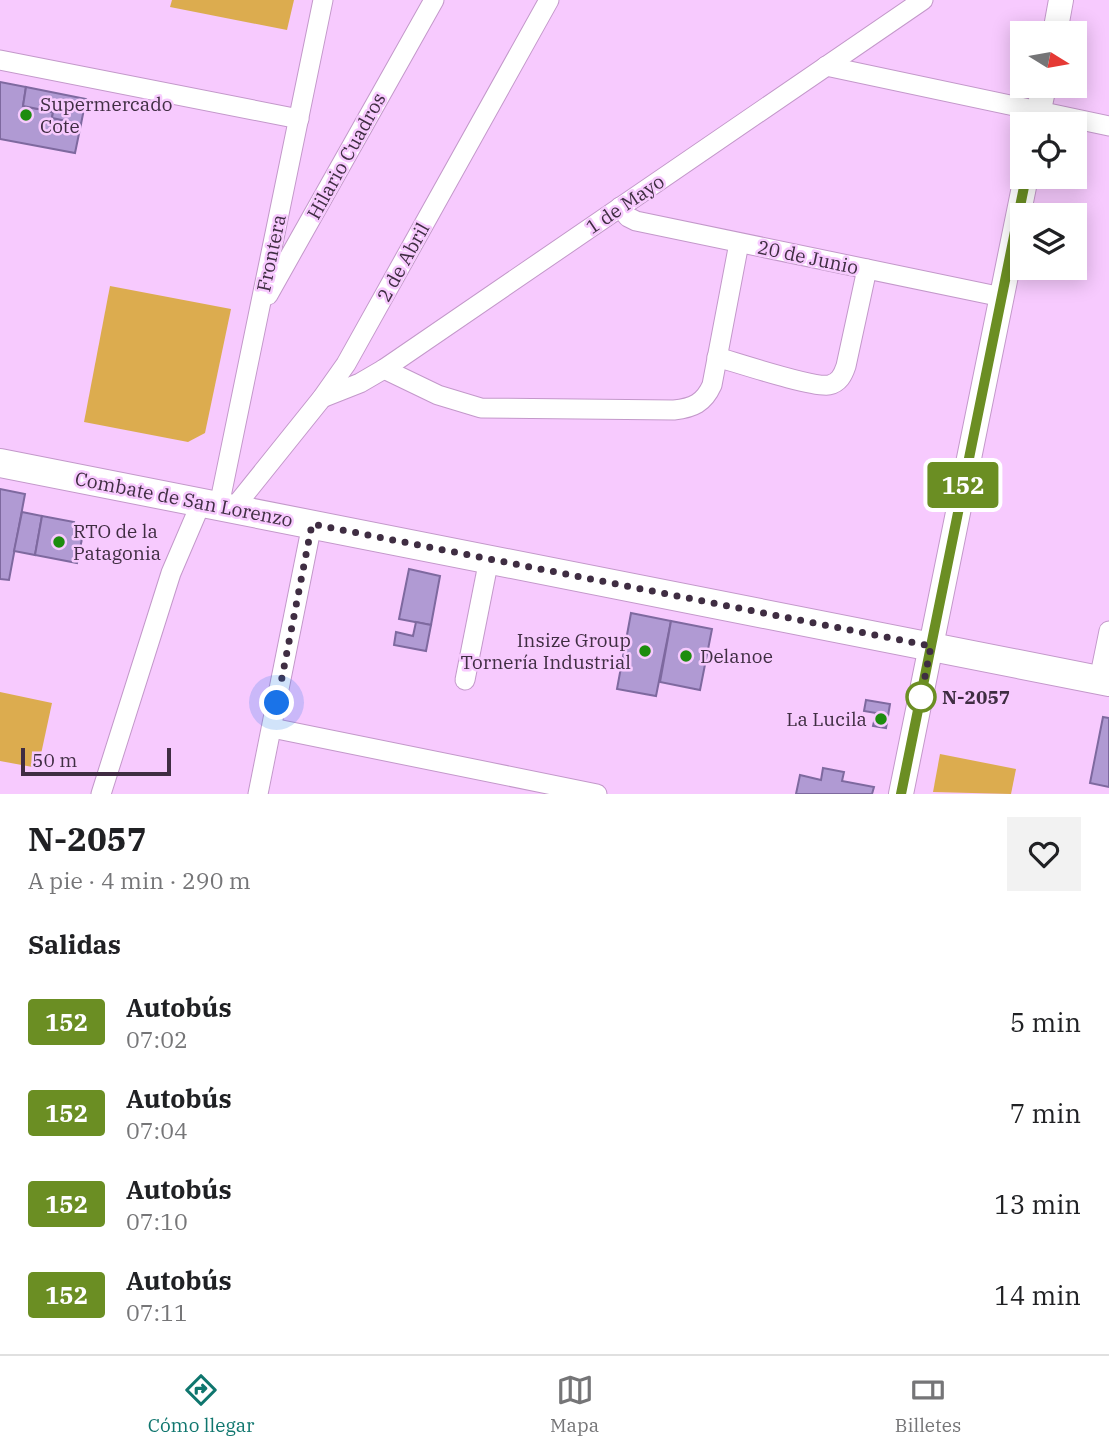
<!DOCTYPE html>
<html lang="es">
<head>
<meta charset="utf-8">
<style>
	:root { --surface:#fff; --page:#f2f2f2; --text:#202124; --muted:#757577; --line:#e0e0e0; --accent:#0f766e }
	body { margin:0; font-family:"IBM Plex Serif",serif; background:var(--page); color:var(--text); height:100vh; display:flex; flex-direction:column; font-size:26px; white-space:nowrap }
	* { box-sizing:border-box; margin:0 }
	p { font-size:23px; color:var(--muted) }
	.icon { flex:none; width:38px; height:38px; fill:none; stroke:currentColor; stroke-width:2; stroke-linecap:round; stroke-linejoin:round }
	.map { position:relative; height:794px; overflow:hidden }
	.side { display:flex; flex-direction:column; background:var(--surface); flex:1 }
	.side>* { flex:none }
	.badge { padding:0 14px; border-radius:5px; font-size:24px; line-height:46px }
	.needle { width:46px; rotate:101deg }
	.tools { position:absolute; left:1010px; top:21px; display:grid; gap:14px }
	.tools a { display:grid; place-items:center; width:77px; height:77px; border-radius:0px; background:var(--surface); box-shadow:0 4px 18px #0003; font-size:35px }
	.scale { position:absolute; left:21px; bottom:18px; width:150px; box-sizing:border-box; padding-left:7px; border:4px solid #3f2d42; border-top:0; font-size:19px; line-height:24px; white-space:nowrap; color:#3f2d42; -webkit-text-stroke:5px #f7cafe; paint-order:stroke }
	.you { position:absolute; width:35px; height:35px; margin:-18px; border:5px solid #fff; border-radius:50%; background:#1a73e8; box-shadow:0 0 0 10px #1a73e833 }
	.map>.badge { position:absolute; translate:-50% -50%; box-shadow:0 0 0 4px #fff }
	h2 { padding:0 28px; font-size:26px; line-height:63px }
	.round { display:grid; place-items:center; flex:none; width:74px; height:74px; border-radius:0px; background:var(--page) }
	.overview { display:flex; align-items:center; justify-content:space-between; height:119px; padding:0 28px }
	h1 { font-size:33px; font-weight:700; line-height:52px }
	ul { padding:0; list-style:none }
	li { display:flex; align-items:center; gap:21px; height:91px; padding:0 28px }
	li div { flex:1 }
	li b { display:block; font-size:26px }
	li em { font-style:normal }
	li .badge { min-width:77px; font-weight:700; text-align:center }
	.tabs { display:flex; justify-content:space-around; align-items:center; height:98px; border-top:2px solid var(--line); background:var(--surface); font-size:19px; color:var(--muted) }
	.tabs a { display:grid; justify-items:center; gap:4px }
	.tabs .active { color:var(--accent) }
	.map>svg:first-child { display:block }
</style>
</head>
<body>
<div class="map">
<svg width="1109" height="794" viewBox="0 0 1109 794">
	<rect width="100%" height="100%" fill="#f7cafe"/>
	<!-- green -->
	<g fill="#dcac4f">
		<polygon points="172,0 294,0 287,30 170,7"/>
		<polygon points="110,286 231,309 205,433 188,442 84,422"/>
		<polygon points="0,692 52,703 38,768 0,761"/>
		<polygon points="940,754 1016,769 1011,794 933,792"/>
	</g>
	<!-- building -->
	<g fill="#b09ad3" stroke="#7e699f" stroke-width="2">
		<polygon points="0,82 26,87 23,106 53,112 52,118 81,124 75,153 0,139"/>
		<polygon points="26,87 86,99 81,124 52,118 53,112 23,106"/>
		<polygon points="0,489 25,494 9,580 0,579"/>
		<polygon points="22,512 42,516 35,555 14,551"/>
		<polygon points="42,516 74,522 73,527 84,529 77,563 35,555"/>
		<polygon points="409,569 440,576 431,625 399,619"/>
		<polygon points="631,613 671,621 656,696 617,689"/>
		<polygon points="671,621 712,629 700,690 660,682"/>
		<polygon points="416,622 431,625 426,651 394,645 396,632 413,636"/>
		<polygon points="866,700 890,704 886,728 873,726 876,713 864,711"/>
		<polygon points="1103,717 1109,718 1109,787 1090,783"/>
		<polygon points="823,768 844,772 842,781 874,787 872,794 796,794 800,775 821,780"/>
	</g>
	<g fill="none" stroke-linecap="round" stroke-linejoin="round">
		<!-- minor casing -->
		<g stroke="#c398ca" stroke-width="21">
			<g id="minor">
				<polyline points="0,60 299,119"/>
				<polyline points="826,66 1109,126"/>
				<polyline points="620,207 628,217 636,221 1002,297"/>
				<polyline points="268,295 434,0"/>
				<path d="M717,357C738,363 813,388 829,385C839,383 843,375 846,366L867,269"/>
				<path d="M384,369L438,395L481,408L674,410C693,408 704,403 712,385L739,243"/>
				<polyline points="322,398 360,383 384,369 923,0"/>
				<polyline points="219,506 323,0"/>
				<polyline points="233,509 322,398 346,364 549,0"/>
				<polyline points="465,680 489,559"/>
				<polyline points="1099,680 1109,631"/>
				<polyline points="272,728 597,794"/>
				<polyline points="101,794 171,573 201,503"/>
				<polyline points="258,794 312,524"/>
			</g>
		</g>
		<!-- tertiary casing -->
		<g stroke="#c398ca" stroke-width="26">
			<g id="tertiary">
				<polyline points="1055,33 1061,0"/>
				<polyline points="1036,124 1044,86"/>
				<polyline points="901,794 1026,177"/>
			</g>
		</g>
		<!-- secondary casing -->
		<g stroke="#c398ca" stroke-width="30">
			<polyline id="secondary" points="0,463 1109,682"/>
		</g>
		<!-- minor -->
		<use href="#minor" stroke="#fff" stroke-width="19"/>
		<!-- tertiary -->
		<use href="#tertiary" stroke="#fff" stroke-width="24"/>
		<!-- secondary -->
		<use href="#secondary" stroke="#fff" stroke-width="28"/>
	</g>
	<g fill="none" stroke-linecap="round" stroke-linejoin="round">
		<!-- line casing -->
		<g stroke="#fff" stroke-width="16">
			<polyline id="line" points="901,794 1026,177"/>
		</g>
		<!-- line -->
		<use href="#line" stroke="#6b8e23" stroke-width="10"/>
		<!-- walk -->
		<polyline stroke="#3f2d42" stroke-width="7" stroke-dasharray="0 12.6" points="277,703 312,524 931,646 921,697"/>
	</g>
	<!-- markers -->
	<g fill="#1d8c0e" stroke="#f7cafe" stroke-width="2.5">
		<circle cx="26" cy="115" r="7"/>
		<circle cx="59" cy="542" r="7"/>
		<circle cx="645" cy="651" r="7"/>
		<circle cx="686" cy="656" r="7"/>
		<circle cx="881" cy="719" r="7"/>
	</g>
	<circle fill="#fff" stroke="#6b8e23" stroke-width="3.5" cx="921" cy="697" r="14"/>
	<g text-anchor="middle" stroke-width="5" stroke-linejoin="round" paint-order="stroke">
		<!-- poi labels -->
		<g font-size="19" fill="#3f2d42" stroke="#f7cafe" text-anchor="start">
			<text x="40" y="111">Supermercado<tspan x="40" dy="22">Cote</tspan></text>
			<text x="73" y="538">RTO de la<tspan x="73" dy="22">Patagonia</tspan></text>
			<text x="631" y="647" text-anchor="end">Insize Group<tspan x="631" dy="22">Tornería Industrial</tspan></text>
			<text x="700" y="663">Delanoe</text>
			<text x="867" y="726" text-anchor="end">La Lucila</text>
		</g>
		<!-- street labels -->
		<g font-size="19" fill="#3f2d42" stroke="#f7cafe">
			<text transform="translate(346 156) rotate(-61)" y="7">Hilario Cuadros</text>
			<text transform="translate(625 204) rotate(-34)" y="7">1 de Mayo</text>
			<text transform="translate(271 253) rotate(-78)" y="7">Frontera</text>
			<text transform="translate(808 257) rotate(12)" y="7">20 de Junio</text>
			<text transform="translate(403 262) rotate(-61)" y="7">2 de Abril</text>
			<text transform="translate(184 499) rotate(11)" y="7">Combate de San Lorenzo</text>
		</g>
		<!-- stop labels -->
		<g font-size="19" font-weight="bold" fill="#3f2d42" stroke="#f7cafe" text-anchor="start">
			<text x="942" y="704">N-2057</text>
		</g>
	</g>
</svg>
<div class="tools">
<a><svg class="needle" viewBox="-14 -14 28 28"><path d="M0-13l5 13h-10z" fill="#e53935"/><path d="M0 13l5-13h-10z" fill="#757577"/></svg></a>
<a><svg class="icon" aria-label="locate" viewBox="0 0 24 24"><circle cx="12" cy="12" r="6"/><path d="M12 2v4M12 18v4M2 12h4M18 12h4"/></svg></a>
<a><svg class="icon" aria-label="layers" viewBox="0 0 24 24"><path d="M12 4l9 5-9 5-9-5zM3 14l9 5 9-5"/></svg></a>
</div>
<div class="scale">50 m</div>
<div class="you" style="left:277px;top:703px"></div>
<b class="badge" style="left:963px;top:485px;background:#6b8e23;color:#fff">152</b>
</div>
<section class="side">
<div class="overview"><div><h1>N-2057</h1><p>A pie · 4 min · 290 m</p></div><a class="round"><svg class="icon" aria-label="heart" viewBox="0 0 24 24"><path d="M12 20l-8-8c-3-5 5-10 8-4 3-6 11-1 8 4z"/></svg></a></div>
<h2>Salidas</h2>
<ul>
<li><span class="badge" style="background:#6b8e23;color:#fff">152</span><div><b>Autobús</b><p>07:02</p></div><em>5 min</em></li>
<li><span class="badge" style="background:#6b8e23;color:#fff">152</span><div><b>Autobús</b><p>07:04</p></div><em>7 min</em></li>
<li><span class="badge" style="background:#6b8e23;color:#fff">152</span><div><b>Autobús</b><p>07:10</p></div><em>13 min</em></li>
<li><span class="badge" style="background:#6b8e23;color:#fff">152</span><div><b>Autobús</b><p>07:11</p></div><em>14 min</em></li>
</ul>
</section>
<nav class="tabs">
<a class="active"><svg class="icon" aria-label="directions" viewBox="0 0 24 24"><path d="M12 3l9 9-9 9-9-9zM9 14v-3h6M13 9l2 2-2 2"/></svg>Cómo llegar</a>
<a><svg class="icon" aria-label="map" viewBox="0 0 24 24"><path d="M3 6l6-2 6 2 6-2v14l-6 2-6-2-6 2zM9 4v14M15 6v14"/></svg>Mapa</a>
<a><svg class="icon" aria-label="tickets" viewBox="0 0 24 24"><path d="M3 7h18v10H3zM15 7v10"/></svg>Billetes</a>
</nav>
</body>
</html>
